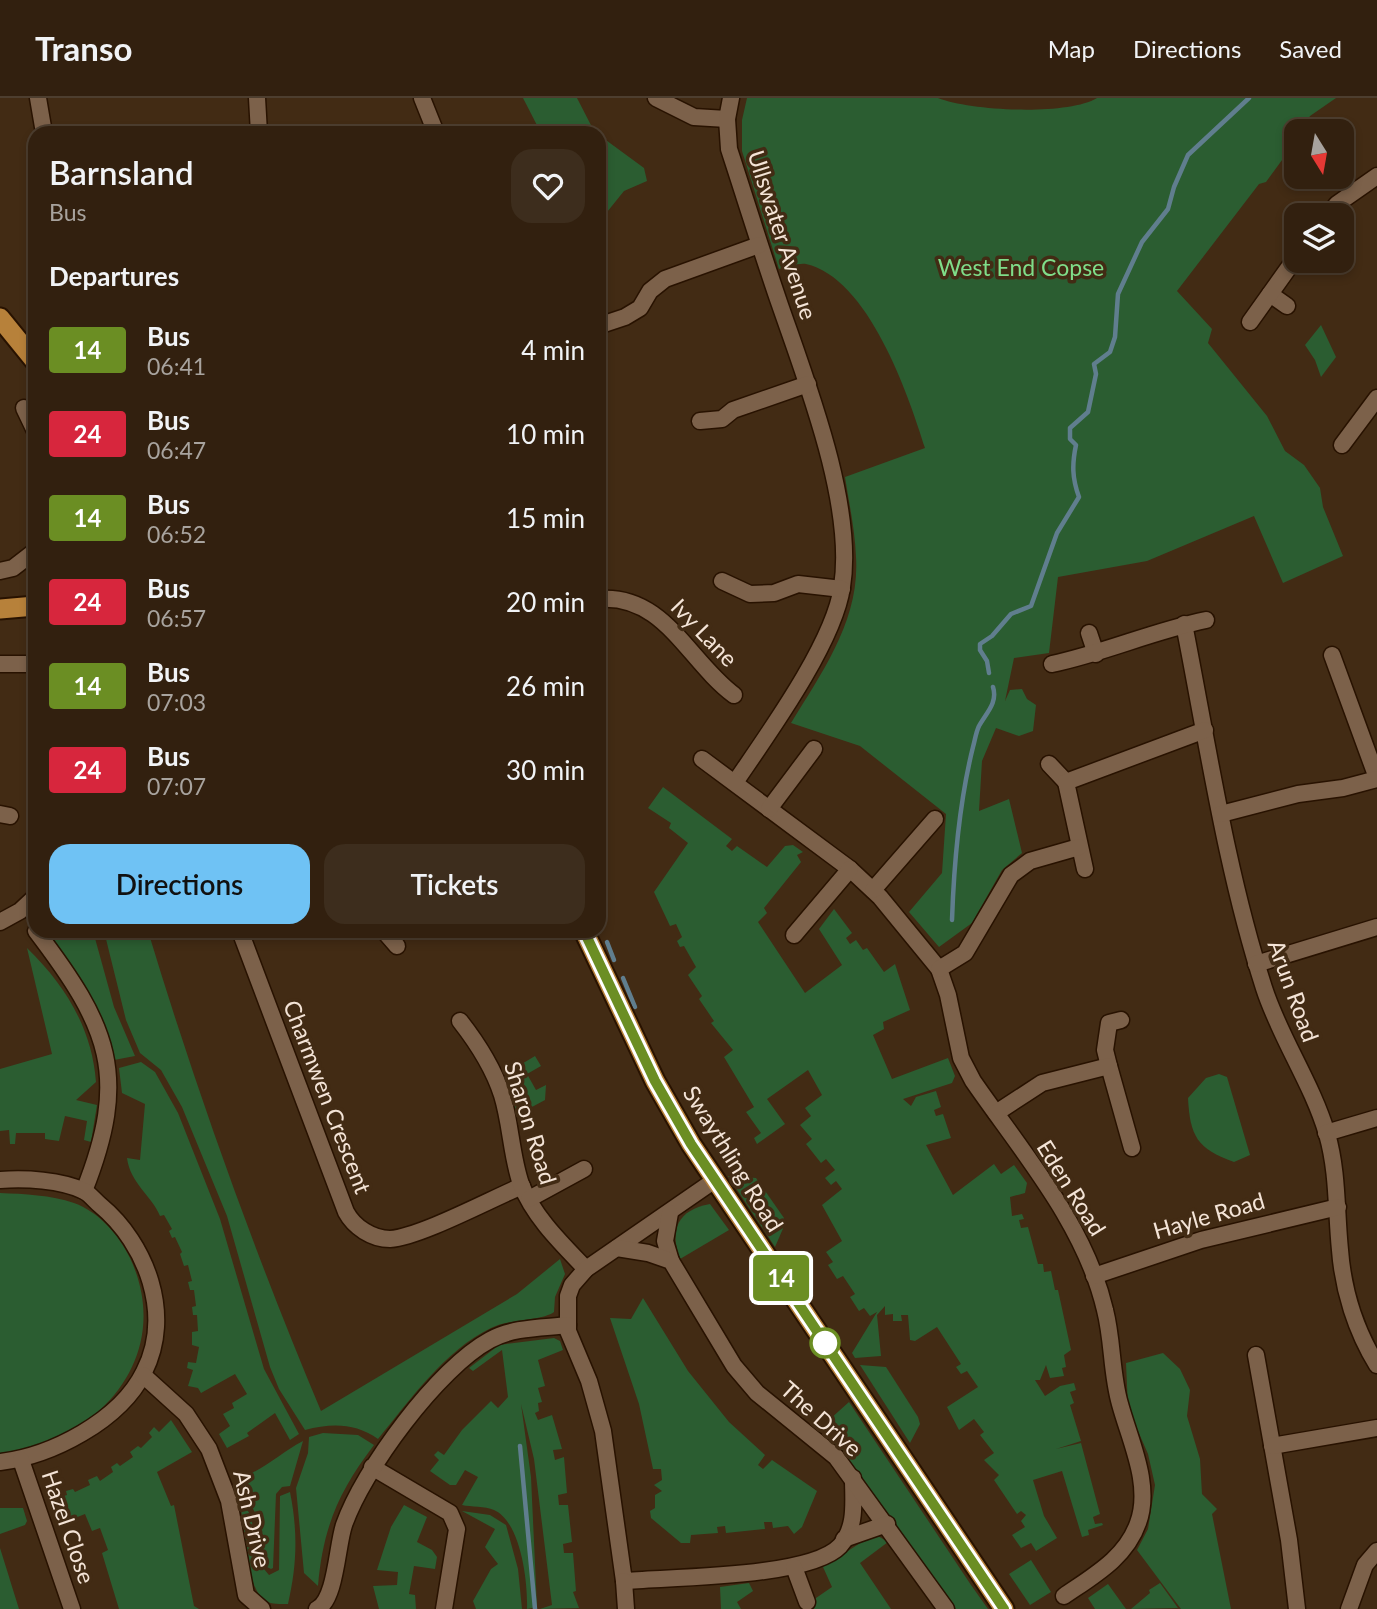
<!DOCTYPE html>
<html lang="en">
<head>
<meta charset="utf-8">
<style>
	:root { --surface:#32200f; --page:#3d2d1d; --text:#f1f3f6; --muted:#a8a39e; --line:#4d3e2f; --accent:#6fc2f4 }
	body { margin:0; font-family:Lato,sans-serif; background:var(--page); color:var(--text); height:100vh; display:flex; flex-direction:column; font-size:26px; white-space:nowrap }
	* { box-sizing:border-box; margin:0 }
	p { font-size:23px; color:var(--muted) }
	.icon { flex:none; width:38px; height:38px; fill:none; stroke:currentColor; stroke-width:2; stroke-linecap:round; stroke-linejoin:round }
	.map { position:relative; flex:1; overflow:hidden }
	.details { position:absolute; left:28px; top:28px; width:578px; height:812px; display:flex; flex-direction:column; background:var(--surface); border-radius:21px; box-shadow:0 4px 10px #0003,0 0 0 2px var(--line) }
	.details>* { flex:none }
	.badge { padding:0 14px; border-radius:5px; font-size:24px; line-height:46px }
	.needle { width:46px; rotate:169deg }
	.controls { position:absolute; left:1284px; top:21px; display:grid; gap:14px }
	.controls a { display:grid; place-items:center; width:70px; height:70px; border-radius:14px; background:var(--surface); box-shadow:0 4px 10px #0003,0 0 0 2px var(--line); font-size:35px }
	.map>.badge { position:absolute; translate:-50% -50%; box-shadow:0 0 0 4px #fff }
	h2 { padding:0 21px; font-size:26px; line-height:63px }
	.round { display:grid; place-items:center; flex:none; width:74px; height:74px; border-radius:21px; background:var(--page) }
	.overview { display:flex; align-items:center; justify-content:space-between; height:119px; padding:0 21px }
	h1 { font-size:33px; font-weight:600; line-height:52px }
	.cta { display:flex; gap:14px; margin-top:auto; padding:14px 21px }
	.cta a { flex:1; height:80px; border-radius:21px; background:var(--accent); color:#111; font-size:28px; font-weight:600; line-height:80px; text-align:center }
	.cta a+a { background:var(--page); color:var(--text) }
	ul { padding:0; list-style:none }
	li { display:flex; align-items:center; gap:21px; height:84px; padding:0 21px }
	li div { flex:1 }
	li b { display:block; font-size:26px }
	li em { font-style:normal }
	li .badge { min-width:77px; font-weight:700; text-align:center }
	header { display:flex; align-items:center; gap:42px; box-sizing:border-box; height:98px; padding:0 35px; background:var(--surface); border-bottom:2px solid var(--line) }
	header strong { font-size:33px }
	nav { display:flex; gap:38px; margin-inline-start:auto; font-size:24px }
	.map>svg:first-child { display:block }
</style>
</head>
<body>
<header>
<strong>Transo</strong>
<nav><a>Map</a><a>Directions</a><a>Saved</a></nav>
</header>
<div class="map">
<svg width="1377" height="1511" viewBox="0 0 1377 1511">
	<rect width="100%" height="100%" fill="#422b14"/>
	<!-- green -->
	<g fill="#2b5d31">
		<polygon points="523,0 577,0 595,35 541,35"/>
		<path d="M747,0H938C971,13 1067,18 1097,0H1336L1310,18L1301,33H1297L1293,47L1266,84L1259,86L1177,193L1212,231L1208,245L1267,318L1285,353L1304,367L1320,390L1323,409L1343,458L1283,485L1254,418L1147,463L1058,479L1049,555L1014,560L1005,603L1010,592L1022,591L1027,601L1036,607L1033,633L1019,638L996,630L982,663L979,713L1009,701L1022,755L1002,772L972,825L939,849L909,814L942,775L946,716L860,648L791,625C822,574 860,522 856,459C855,432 849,405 845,379L925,350C908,295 868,180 806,166C798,165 787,169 779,171L742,53V22Z"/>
		<polygon points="599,37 644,70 647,83 624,93 599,124"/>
		<polygon points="1321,227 1336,259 1321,279 1315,262 1305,247"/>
		<polygon points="663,689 732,741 726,748 732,753 737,748 767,769 785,748 793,747 803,754 797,757 801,764 764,810 767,815 758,824 805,895 842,867 819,831 834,811 852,835 846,840 850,846 856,842 863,852 867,850 884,874 895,866 910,912 883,924 884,931 873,937 892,981 948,960 955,978 952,985 903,1001 911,1008 916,999 936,993 941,1009 934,1012 936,1018 943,1016 951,1040 926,1047 953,1097 994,1066 1001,1076 1014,1067 1027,1085 1025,1095 1010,1099 1012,1118 1022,1116 1024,1121 1019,1122 1021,1130 1028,1129 1038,1166 1043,1166 1044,1174 1051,1173 1055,1192 1058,1192 1071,1252 1064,1257 1066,1269 1062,1270 1064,1278 1050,1280 1046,1267 1040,1282 1035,1282 1045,1298 1060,1288 1074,1285 1076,1292 1070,1294 1074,1305 1070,1307 1081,1343 1056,1351 1081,1345 1100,1416 1093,1419 1095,1426 1102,1425 1103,1427 1088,1432 1089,1437 1082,1439 1062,1373 1033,1382 1044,1418 1057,1440 1036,1453 1031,1445 1021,1450 1012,1437 1025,1429 1021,1423 1026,1417 1021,1413 1017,1416 994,1382 999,1377 984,1362 994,1355 980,1337 984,1334 974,1321 959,1332 947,1309 978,1289 967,1273 961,1276 956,1269 961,1266 937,1229 915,1243 910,1242 908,1217 901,1217 902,1223 893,1223 893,1216 885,1217 885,1208 877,1217 881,1258 855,1260 852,1255 877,1214 870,1218 864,1210 859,1213 850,1199 855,1196 843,1178 837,1181 828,1167 833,1164 826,1154 842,1143 822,1107 842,1091 836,1083 831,1087 825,1080 835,1072 826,1061 821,1065 806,1046 812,1041 800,1027 811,1018 805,1010 822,997 808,972 767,1001 785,1026 757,1046 754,1040 761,1035 746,1014 754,1009 724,959 733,952 711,925 714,923 699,901 702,898 688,877 696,869 684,848 680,849 677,843 682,839 676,826 670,828 654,794 688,745 669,730 671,725 648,710"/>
		<polygon points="45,833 93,833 114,909 135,958 114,962 104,925"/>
		<path d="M104,833H148C197,995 255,1156 321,1313L517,1196L560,1161L565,1176L555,1199L554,1214C542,1223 508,1221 491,1230C445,1252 410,1302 378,1341C355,1325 332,1325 305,1332L279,1291L270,1269L227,1118L182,1009L161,972L140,955L126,922Z"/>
		<path d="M27,850C65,887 92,930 96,984L76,1002L97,1007L91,1044L84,1042L87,1023L65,1018L59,1043L45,1041V1035H16L15,1046H10L9,1032L0,1033V971L52,956Z"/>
		<polygon points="535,958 541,968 527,976 536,992 546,987 545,1002 517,1017 505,976"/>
		<path d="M141,964L155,974L178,1015L220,1121L264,1271L299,1336L290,1342L275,1315L247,1335L249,1338L227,1350L219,1336L230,1328L223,1316L234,1310L232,1305L247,1296L235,1276L201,1295L198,1290L188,1288L193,1272L187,1270L188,1264L196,1265L199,1249L192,1247V1234L198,1233L197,1217H193L192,1209L196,1208L194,1192H190L188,1184L192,1183L188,1167L184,1168L180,1156L182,1154L175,1139L172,1140L169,1133L172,1131L164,1117L160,1118C152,1098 130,1085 127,1060L140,1062L145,1006L122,995L119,970Z"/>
		<path d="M1219,976L1227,979L1250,1057L1234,1064C1197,1051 1190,1038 1188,1000L1206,980Z"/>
		<polygon points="728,1078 756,1080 784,1120 785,1126 775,1149"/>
		<path d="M0,1095C24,1096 51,1097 74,1105C99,1114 119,1137 130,1160C176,1258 98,1346 0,1355Z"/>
		<path d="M710,1106L729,1132L680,1161C669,1131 678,1112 710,1106Z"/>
		<polygon points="643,1200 688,1273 729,1324 765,1357 758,1367 763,1371 772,1362 817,1393 802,1429 794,1436 788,1428 773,1430 772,1424 764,1424 765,1431 726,1435 725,1428 717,1429 718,1435 691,1437 690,1445 681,1445 651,1420 650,1413 655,1410 655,1397 662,1393 654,1387 662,1382 661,1371 653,1371 639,1306 610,1220 631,1221"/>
		<path d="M554,1240L560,1243L563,1252L538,1262L545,1288L538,1290L542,1304L538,1305L539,1313L535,1315L538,1322L552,1317L562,1351L553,1352L555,1362L564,1359L567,1395L558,1397L559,1407H568L572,1444L563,1446L564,1455H573L576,1493L573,1494L579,1510L540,1511L552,1507L534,1361L521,1306L531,1379L537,1509L527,1511C528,1484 521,1424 494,1412C485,1408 471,1409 462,1407L478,1379L465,1372L456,1387H450L430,1373L439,1362L434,1357L438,1353L444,1357L462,1332L491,1303L498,1310L508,1299L502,1252L473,1273L469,1270L499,1247Z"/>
		<polygon points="1163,1255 1180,1271 1190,1292 1187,1318 1200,1361 1202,1396 1217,1411 1212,1416 1231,1511 1181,1511 1137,1452 1148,1431 1155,1387 1148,1356 1128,1310 1126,1265"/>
		<polygon points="860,1267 886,1269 918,1319 920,1326 910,1345"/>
		<polygon points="849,1304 971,1487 988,1511 956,1511 820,1330"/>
		<polygon points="171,1322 192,1354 157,1374 171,1408 174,1407 194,1508 199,1511 119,1511 102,1455 108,1452 100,1430 92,1433 85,1416 65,1424 60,1422 51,1402 67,1397 66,1393 73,1391 75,1394 90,1387 88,1382 97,1378 100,1383 113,1374 111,1369 117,1365 120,1368 133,1359 130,1354 138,1348 141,1350 152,1339 149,1335 154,1329 159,1334"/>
		<path d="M323,1335L358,1337L374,1347C339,1393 323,1429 318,1488L304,1475L296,1390L308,1355L309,1339Z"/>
		<path d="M303,1343L290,1388L282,1389L276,1396L273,1470L271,1471L265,1468L256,1417L238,1380C262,1374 280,1355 303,1343Z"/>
		<path d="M290,1394C298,1434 297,1467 288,1506C278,1506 268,1507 261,1499C246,1483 243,1423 240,1400L251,1418L259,1465L269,1477L279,1472L280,1398Z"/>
		<polygon points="404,1407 427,1419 417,1444 432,1452 437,1459 435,1471 414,1468 409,1496 415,1497 416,1511 379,1511 373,1488 397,1487 398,1474 377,1472 391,1429"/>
		<polygon points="0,1410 23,1410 27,1423 25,1427 0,1436"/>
		<polygon points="462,1413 490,1417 506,1427 518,1471 522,1511 476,1511 473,1503 491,1471 498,1466 485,1449 495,1431"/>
		<polygon points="878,1438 888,1444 860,1465 891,1511 800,1511 832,1489 823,1469 868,1440"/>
		<polygon points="0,1450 19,1511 0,1511"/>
		<polygon points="1031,1462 1051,1494 1030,1507 1009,1476"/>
		<polygon points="749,1485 753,1493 737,1504 741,1511 721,1511 720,1489"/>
		<polygon points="1160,1485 1178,1510 1131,1511 1150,1495 1149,1492"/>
		<polygon points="1108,1486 1126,1511 1095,1511 1088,1500"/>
	</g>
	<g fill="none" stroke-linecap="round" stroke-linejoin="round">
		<!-- stream -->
		<g stroke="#607e8e" stroke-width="4.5">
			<path d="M989,575L987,563L980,552V546L992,538L1011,516L1031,508L1057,435L1079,399C1072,380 1072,366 1076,347L1070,341V330L1088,314L1096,276L1094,266L1110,254L1115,239L1118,196L1142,144L1168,111L1174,89L1188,57L1249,0"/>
			<path d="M952,822C954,764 959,705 973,649C975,642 976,634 979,628C986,615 998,605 993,589"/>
			<polyline points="607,844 614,862"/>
			<polyline points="623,880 635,909"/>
			<polyline points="520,1348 535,1511"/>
		</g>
		<!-- minor casing -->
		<g stroke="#281200" stroke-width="19">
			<g id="minor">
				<polyline points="38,0 44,35"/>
				<polyline points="257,0 259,35"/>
				<polyline points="422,0 436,35"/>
				<polyline points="656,0 694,19 727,21"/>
				<path d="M731,0L727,21L729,51C746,103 762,155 780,207C807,285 855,408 842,489C834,545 768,636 736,683"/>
				<polyline points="1328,117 1337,106 1377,78"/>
				<polyline points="1270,196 1287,208"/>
				<polyline points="1250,224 1297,158"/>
				<polyline points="598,228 625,219 640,210 650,193 665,181 759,147"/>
				<polyline points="24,310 35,333"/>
				<polyline points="700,323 722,321 733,312 808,286"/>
				<polyline points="1342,347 1377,300"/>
				<polyline points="0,473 13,470 35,453"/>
				<polyline points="722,483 750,496 774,495 798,486 842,491"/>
				<path d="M598,501C664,495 688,563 734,597"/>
				<path d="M1184,526C1208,648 1226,772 1264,890C1280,940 1312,985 1327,1036C1338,1074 1336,1113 1340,1152C1343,1192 1356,1233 1377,1267"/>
				<polyline points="1089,535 1096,556"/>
				<polyline points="1332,557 1377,680"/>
				<polyline points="0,566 30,566"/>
				<path d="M1052,566C1104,555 1153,533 1206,522"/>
				<path d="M702,661L850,771L880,799L939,871L948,897L961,960L973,983C1022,1054 1085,1126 1105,1212C1113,1243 1111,1275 1120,1306C1130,1343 1152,1387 1138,1425C1126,1460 1093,1478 1064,1498"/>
				<polyline points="1049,666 1066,684"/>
				<polyline points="769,711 814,651"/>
				<polyline points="0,716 10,718"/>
				<polyline points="1221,716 1298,696 1343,690 1377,681"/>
				<polyline points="1085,771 1066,684 1205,632"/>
				<polyline points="873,792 935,721"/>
				<polyline points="0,824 20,813 35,799"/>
				<path d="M36,833C109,929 130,977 84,1093"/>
				<path d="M240,833L346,1114C354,1129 372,1141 390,1141C420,1139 491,1101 522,1088"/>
				<polyline points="384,833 397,848"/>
				<polyline points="794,837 850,771"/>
				<polyline points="1256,866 1377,829"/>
				<polyline points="939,871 965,855 1011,777 1030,763 1079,749"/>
				<path d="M460,923C478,946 493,969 502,997C511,1026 511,1057 521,1086C533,1118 562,1146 586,1171"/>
				<polyline points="1109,968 1105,952 1109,925 1121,922"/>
				<polyline points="996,1015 1042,985 1109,968 1132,1050"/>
				<polyline points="1326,1035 1377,1020"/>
				<path d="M0,1082C25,1080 61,1082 84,1093C90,1096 95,1103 100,1107C147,1146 173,1217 144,1274C120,1323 51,1358 0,1364"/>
				<path d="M715,1082L586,1171L572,1187L568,1198V1233L589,1283L603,1333L624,1483C670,1479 810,1480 840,1448C857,1429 853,1403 853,1380"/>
				<polyline points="529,1101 584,1071"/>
				<polyline points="670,1115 665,1143 671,1163"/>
				<polyline points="617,1150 648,1155 671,1163 734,1268 757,1295 836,1359 946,1511"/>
				<polyline points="1094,1178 1201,1142 1338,1109"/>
				<polyline points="1256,1257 1289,1442 1297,1511"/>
				<polyline points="143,1277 186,1316 209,1351 229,1403 246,1497 262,1511"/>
				<polyline points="1272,1348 1377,1330"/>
				<polyline points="21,1362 72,1511"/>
				<polyline points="372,1369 450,1415 457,1431 444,1511"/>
				<polyline points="844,1441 887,1426"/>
				<polyline points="794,1469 807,1504"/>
				<polyline points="624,1483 626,1511"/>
				<path d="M317,1511C336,1502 337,1447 344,1427C363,1372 438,1270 490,1242C513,1229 543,1230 568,1227"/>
				<polyline points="1349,1511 1365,1467 1377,1453"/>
			</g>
		</g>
		<!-- major casing -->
		<g stroke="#281200" stroke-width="23">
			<g id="major">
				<polyline points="0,220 35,263"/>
				<polyline points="0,511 35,508"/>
				<polyline points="584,833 655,983 691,1046 1004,1511"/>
			</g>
		</g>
		<!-- minor -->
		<use href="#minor" stroke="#7c614a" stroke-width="16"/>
		<!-- major -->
		<use href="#major" stroke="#b7813a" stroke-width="19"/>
	</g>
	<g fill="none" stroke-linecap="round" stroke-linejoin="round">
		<!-- line casing -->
		<g stroke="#fff" stroke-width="16">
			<polyline id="line" points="584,833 655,983 691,1046 1004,1511"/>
		</g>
		<!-- line -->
		<use href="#line" stroke="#6b8e23" stroke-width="10"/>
	</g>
	<!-- markers -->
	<circle fill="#fff" stroke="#6b8e23" stroke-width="3.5" cx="825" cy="1245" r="14"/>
	<g text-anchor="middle" stroke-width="7" stroke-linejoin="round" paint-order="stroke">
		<!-- street labels -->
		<g font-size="23" fill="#f4e4d7" stroke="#422b14">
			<text transform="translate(782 137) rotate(72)" y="8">Ullswater Avenue</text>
			<text transform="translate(704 535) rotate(46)" y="8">Ivy Lane</text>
			<text transform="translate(1293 893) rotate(70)" y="8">Arun Road</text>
			<text transform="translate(327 999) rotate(69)" y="8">Charmwen Crescent</text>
			<text transform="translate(530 1025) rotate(73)" y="8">Sharon Road</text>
			<text transform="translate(733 1061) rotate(58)" y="8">Swaythling Road</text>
			<text transform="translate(1071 1090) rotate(58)" y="8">Eden Road</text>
			<text transform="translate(1209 1118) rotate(-16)" y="8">Hayle Road</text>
			<text transform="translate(821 1321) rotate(42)" y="8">The Drive</text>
			<text transform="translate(252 1421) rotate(77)" y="8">Ash Drive</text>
			<text transform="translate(68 1429) rotate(71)" y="8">Hazel Close</text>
		</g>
		<!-- park labels -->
		<g font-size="23" fill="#7fdd89" stroke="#422b14">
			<text x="1021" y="178">West End Copse</text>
		</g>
	</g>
</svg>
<div class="controls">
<a><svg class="needle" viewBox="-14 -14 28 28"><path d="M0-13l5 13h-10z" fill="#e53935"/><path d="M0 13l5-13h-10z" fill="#a8a39e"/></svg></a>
<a><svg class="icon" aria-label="layers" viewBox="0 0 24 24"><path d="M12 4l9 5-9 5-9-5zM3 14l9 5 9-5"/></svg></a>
</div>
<b class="badge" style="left:781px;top:1180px;background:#6b8e23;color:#fff">14</b>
<section class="details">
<div class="overview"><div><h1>Barnsland</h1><p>Bus</p></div><a class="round"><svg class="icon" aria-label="heart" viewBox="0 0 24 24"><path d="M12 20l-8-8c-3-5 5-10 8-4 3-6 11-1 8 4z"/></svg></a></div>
<h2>Departures</h2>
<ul>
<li><span class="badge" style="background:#6b8e23;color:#fff">14</span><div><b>Bus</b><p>06:41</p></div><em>4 min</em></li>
<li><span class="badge" style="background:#d7263d;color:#fff">24</span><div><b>Bus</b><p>06:47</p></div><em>10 min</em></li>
<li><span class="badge" style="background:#6b8e23;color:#fff">14</span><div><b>Bus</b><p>06:52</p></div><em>15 min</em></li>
<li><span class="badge" style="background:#d7263d;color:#fff">24</span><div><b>Bus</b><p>06:57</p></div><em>20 min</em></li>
<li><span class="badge" style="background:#6b8e23;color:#fff">14</span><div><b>Bus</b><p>07:03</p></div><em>26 min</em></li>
<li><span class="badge" style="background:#d7263d;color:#fff">24</span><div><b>Bus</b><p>07:07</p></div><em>30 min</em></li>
</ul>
<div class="cta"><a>Directions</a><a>Tickets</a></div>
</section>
</div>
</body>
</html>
